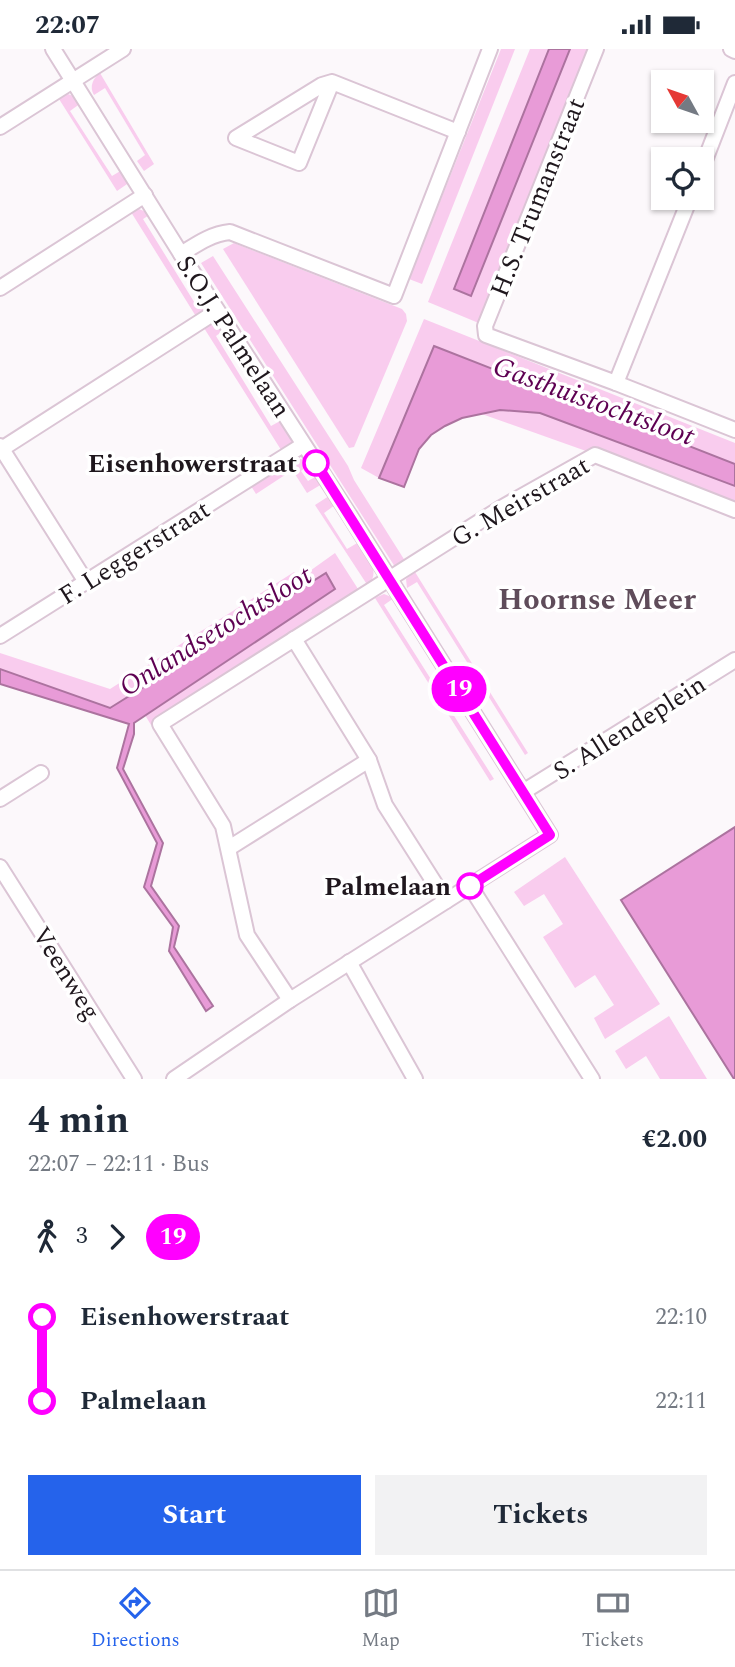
<!DOCTYPE html>
<html lang="en">
<head>
<meta charset="utf-8">
<style>
	:root { --surface:#fff; --page:#f2f2f3; --text:#1f2937; --muted:#747a83; --line:#e0e1e3; --accent:#2563eb }
	body { margin:0; font-family:Spectral,serif; background:var(--page); color:var(--text); height:100vh; display:flex; flex-direction:column; font-size:26px; white-space:nowrap }
	* { box-sizing:border-box; margin:0 }
	p { font-size:23px; color:var(--muted) }
	.icon { flex:none; width:38px; height:38px; fill:none; stroke:currentColor; stroke-width:2; stroke-linecap:round; stroke-linejoin:round }
	.map { position:relative; height:1030px; overflow:hidden }
	.details { display:flex; flex-direction:column; background:var(--surface); flex:1 }
	.details>* { flex:none }
	.badge { padding:0 14px; border-radius:23px; font-size:24px; line-height:46px }
	.needle { width:46px; rotate:310deg }
	.tools { position:absolute; left:651px; top:21px; display:grid; gap:14px }
	.tools a { display:grid; place-items:center; width:63px; height:63px; border-radius:0px; background:var(--surface); box-shadow:0 2px 5px #0004; font-size:35px }
	.map>.badge { position:absolute; translate:-50% -50%; box-shadow:0 0 0 4px #fff }
	.legs { display:flex; align-items:center; gap:10px; height:77px; padding:0 28px; font-size:23px }
	.legs p { margin-inline-start:auto }
	.summary { display:flex; align-items:center; justify-content:space-between; height:119px; padding:0 28px }
	h1 { font-size:38px; font-weight:700; line-height:52px }
	.button { display:flex; gap:14px; margin-top:auto; padding:14px 28px }
	.button a { flex:1; height:80px; border-radius:0px; background:var(--accent); color:#fff; font-size:28px; font-weight:700; line-height:80px; text-align:center }
	.button a+a { background:var(--page); color:var(--text) }
	ul { padding:0 28px; list-style:none }
	li { display:flex; align-items:center; gap:24px; height:84px; font-size:26px }
	li i { display:grid; place-items:center; width:10px; height:100%; margin:0 9px; background:currentColor }
	li i::after { content:''; width:18px; height:18px; margin:-9px; border:5px solid; border-radius:50%; background:var(--surface) }
	li p { margin-inline-start:auto }
	li:first-child i { background:linear-gradient(#0000 50%,currentColor 0) }
	li:last-child i { background:linear-gradient(currentColor 50%,#0000 0) }
	.status { display:flex; justify-content:space-between; align-items:center; height:49px; padding:0 35px; background:var(--surface); direction:ltr }
	.status svg { height:19px; fill:currentColor }
	.tab-bar { display:flex; justify-content:space-around; align-items:center; height:98px; border-top:2px solid var(--line); background:var(--surface); font-size:19px; color:var(--muted) }
	.tab-bar a { display:grid; justify-items:center; gap:4px }
	.tab-bar .selected { color:var(--accent) }
	.map>svg:first-child { display:block }
</style>
</head>
<body>
<div class="status"><b>22:07</b><svg viewBox="0 0 49 12"><path d="M0 12V9h3v3zM5 12V6h3v6zM10 12V3h3v9zM15 12V0h3v12zM26 1h20v11H26zM47 4h2v5h-2z"/></svg></div>
<div class="map">
<svg width="735" height="1030" viewBox="0 0 735 1030">
	<rect width="100%" height="100%" fill="#fcf8fb"/>
	<!-- green -->
	<g fill="#f9ccee">
		<polygon points="501,0 515,0 422,235 409,230"/>
		<polygon points="530,0 549,0 454,239 471,247 570,0 592,0 481,275 428,253"/>
		<path d="M100,24L154,115L144,122L137,112L145,106L105,39L94,46C89,38 93,29 100,24Z"/>
		<polygon points="68,45 78,49 81,54 70,62 112,127 122,121 130,133 117,142 59,50"/>
		<polygon points="139,160 151,165 143,170 196,256 206,250 207,260 197,269 131,163"/>
		<polygon points="234,194 402,260 406,265 407,272 354,398 349,399 223,200"/>
		<polygon points="213,207 348,417 354,431 407,515 397,521 201,214"/>
		<polygon points="424,270 735,394 735,415 434,297 379,429 361,419"/>
		<polygon points="211,275 216,275 224,281 216,287 271,377 282,371 291,385 292,395 283,404 204,279"/>
		<polygon points="500,361 540,364 735,437 735,455 479,364"/>
		<polygon points="298,409 306,412 309,416 301,422 308,432 317,427 322,435 307,444 288,414"/>
		<polygon points="280,419 285,426 256,445 251,437"/>
		<path d="M329,447L335,456L324,464L347,500L359,493C368,508 381,522 368,537L315,456Z"/>
		<polygon points="335,504 360,543 151,676 145,666 335,540 326,525 110,659 0,620 0,604 110,640 294,523 300,529"/>
		<polygon points="415,523 528,704 525,706 417,533 407,539 406,530"/>
		<polygon points="384,545 394,549 384,556 494,730 490,732 375,549"/>
		<polygon points="565,808 660,955 605,990 594,969 614,956 595,926 575,939 543,888 563,875 544,845 524,857 514,843"/>
		<polygon points="669,967 707,1030 660,1030 646,1007 626,1020 615,1002"/>
	</g>
	<!-- water -->
	<g fill="#e89bd7" stroke="#ac739f" stroke-width="2">
		<polygon points="549,0 570,0 471,247 454,240"/>
		<polygon points="434,297 735,415 735,437 540,364 500,361 462,369 445,377 431,386 419,400 404,438 379,429"/>
		<polygon points="326,524 335,540 134,674 134,685 123,720 163,794 151,837 179,877 174,898 213,957 206,962 169,902 173,878 144,838 157,794 117,719 129,675 0,635 0,620 110,659"/>
		<polygon points="735,778 735,1030 734,1030 621,851"/>
	</g>
	<g fill="none" stroke-linecap="round" stroke-linejoin="round">
		<!-- minor casing -->
		<g stroke="#dbc5d5" stroke-width="18">
			<g id="minor">
				<polyline points="53,0 181,205 350,467 550,786 290,951 174,1030"/>
				<polyline points="596,0 485,277 486,286 616,334 735,381"/>
				<polyline points="731,0 735,2"/>
				<polyline points="332,33 299,114 236,89 322,36 332,33 458,83"/>
				<polyline points="0,78 123,0"/>
				<polyline points="702,119 735,34"/>
				<path d="M181,205C197,195 211,185 230,183L394,247L490,0"/>
				<polyline points="0,239 145,146"/>
				<polyline points="616,334 690,149"/>
				<polyline points="0,397 86,533"/>
				<polyline points="0,401 217,262"/>
				<polyline points="0,587 303,396"/>
				<polyline points="294,590 369,711 385,756 446,852"/>
				<polyline points="523,743 735,611"/>
				<polyline points="0,750 41,724"/>
				<polyline points="229,799 369,711"/>
				<polyline points="0,818 134,1030"/>
				<polyline points="470,837 592,1030"/>
				<polyline points="349,913 415,1030"/>
				<polyline points="290,951 247,886 223,777 160,675 501,459 595,406 735,461"/>
			</g>
		</g>
		<!-- minor -->
		<use href="#minor" stroke="#fff" stroke-width="14"/>
	</g>
	<g fill="none" stroke-linecap="round" stroke-linejoin="round">
		<!-- line-1 casing -->
		<g stroke="#fff" stroke-width="16">
			<polyline id="line-1" points="316,414 550,786 470,837"/>
		</g>
		<!-- line-1 -->
		<use href="#line-1" stroke="#f0f" stroke-width="10"/>
	</g>
	<!-- markers -->
	<g fill="#fff" stroke="#f0f" stroke-width="3.5">
		<circle cx="316" cy="414" r="12"/>
		<circle cx="470" cy="837" r="12"/>
	</g>
	<g text-anchor="middle" stroke-width="7" stroke-linejoin="round" paint-order="stroke">
		<!-- street labels -->
		<g font-size="26" fill="#1f171d" stroke="#fff">
			<text transform="translate(537 148) rotate(-68)" y="9">H.S. Trumanstraat</text>
			<text transform="translate(234 287) rotate(57)" y="9">S.O.J. Palmelaan</text>
			<text transform="translate(520 452) rotate(-30)" y="9">G. Meirstraat</text>
			<text transform="translate(134 503) rotate(-32)" y="9">F. Leggerstraat</text>
			<text transform="translate(629 678) rotate(-32)" y="9">S. Allendeplein</text>
			<text transform="translate(67 924) rotate(58)" y="9">Veenweg</text>
		</g>
		<!-- stop labels -->
		<g font-size="26" font-weight="bold" fill="#1f171d" stroke="#fff" text-anchor="end">
			<text x="297" y="423">Eisenhowerstraat</text>
			<text x="451" y="846">Palmelaan</text>
		</g>
		<!-- water labels -->
		<g font-size="28" font-style="italic" fill="#5e0052" stroke="#fff">
			<text transform="translate(594 351) rotate(20)" y="10">Gasthuistochtsloot</text>
			<text transform="translate(215 581) rotate(-32)" y="10">Onlandsetochtsloot</text>
		</g>
		<!-- quarter labels -->
		<g font-size="30" font-weight="bold" fill="#5f4c5a" stroke="#fff">
			<text x="597" y="560">Hoornse Meer</text>
		</g>
	</g>
</svg>
<div class="tools">
<a><svg class="needle" viewBox="-14 -14 28 28"><path d="M0-13l5 13h-10z" fill="#e53935"/><path d="M0 13l5-13h-10z" fill="#747a83"/></svg></a>
<a><svg class="icon" aria-label="locate" viewBox="0 0 24 24"><circle cx="12" cy="12" r="6"/><path d="M12 2v4M12 18v4M2 12h4M18 12h4"/></svg></a>
</div>
<b class="badge" style="left:459px;top:640px;background:#f0f;color:#fff">19</b>
</div>
<section class="details">
<div class="summary"><div><h1>4 min</h1><p>22:07 – 22:11 · Bus</p></div><b>€2.00</b></div>
<div class="legs"><svg class="icon" aria-label="walk" viewBox="0 0 24 24"><circle cx="13" cy="4" r="2"/><path d="M13 8l-2 6 4 7M11 14l-3 7M7 12l3-4h3l4 4"/></svg>3<svg class="icon" aria-label="forward" viewBox="0 0 24 24"><path d="M9 5l7 7-7 7"/></svg><b class="badge" style="background:#f0f;color:#fff">19</b></div>
<ul>
<li><i style="color:#f0f"></i><b>Eisenhowerstraat</b><p>22:10</p></li>
<li><i style="color:#f0f"></i><b>Palmelaan</b><p>22:11</p></li>
</ul>
<div class="button"><a>Start</a><a>Tickets</a></div>
</section>
<nav class="tab-bar">
<a class="selected"><svg class="icon" aria-label="directions" viewBox="0 0 24 24"><path d="M12 3l9 9-9 9-9-9zM9 14v-3h6M13 9l2 2-2 2"/></svg>Directions</a>
<a><svg class="icon" aria-label="map" viewBox="0 0 24 24"><path d="M3 6l6-2 6 2 6-2v14l-6 2-6-2-6 2zM9 4v14M15 6v14"/></svg>Map</a>
<a><svg class="icon" aria-label="tickets" viewBox="0 0 24 24"><path d="M3 7h18v10H3zM15 7v10"/></svg>Tickets</a>
</nav>
</body>
</html>
